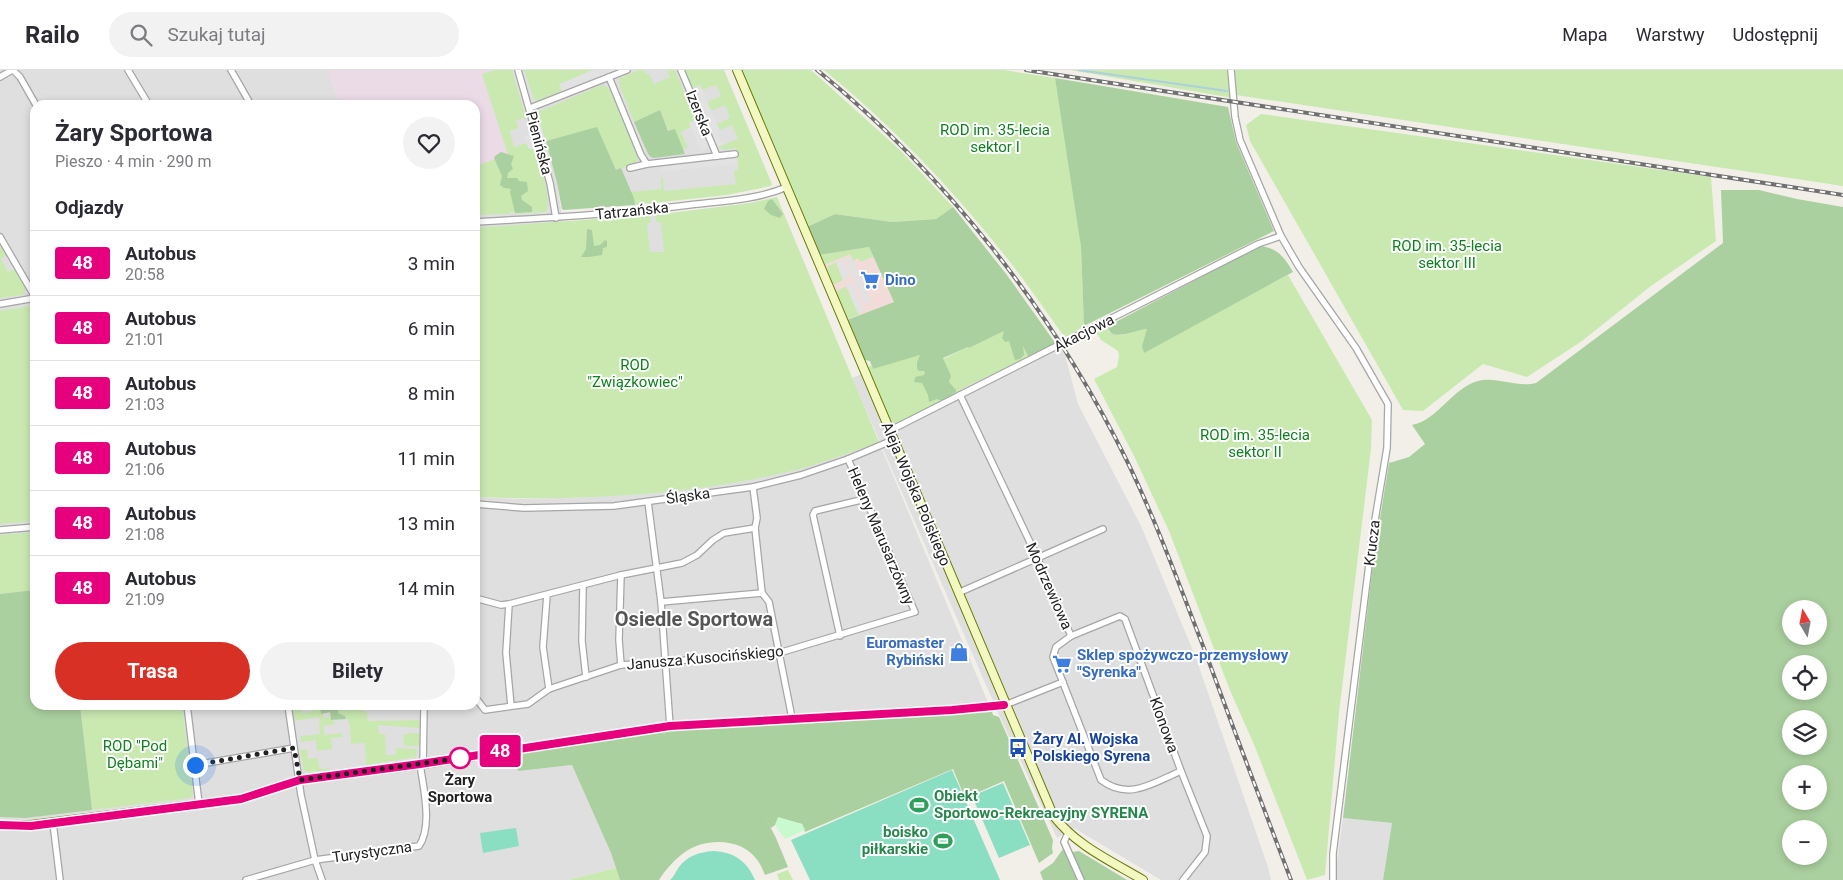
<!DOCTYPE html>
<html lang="pl">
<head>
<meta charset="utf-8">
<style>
	:root { --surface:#fff; --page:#f2f2f3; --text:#2b2b33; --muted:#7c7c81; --line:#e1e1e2; --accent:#d93025 }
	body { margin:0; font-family:Roboto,sans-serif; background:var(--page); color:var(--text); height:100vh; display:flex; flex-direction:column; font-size:19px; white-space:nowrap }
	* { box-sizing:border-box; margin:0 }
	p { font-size:16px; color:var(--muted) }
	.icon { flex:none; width:28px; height:28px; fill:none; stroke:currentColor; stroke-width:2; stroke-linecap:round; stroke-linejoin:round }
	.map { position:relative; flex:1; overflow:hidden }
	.panel { position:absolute; left:30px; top:30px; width:450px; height:610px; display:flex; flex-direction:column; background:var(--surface); border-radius:15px; box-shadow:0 2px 8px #0003 }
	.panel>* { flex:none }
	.badge { padding:0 10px; border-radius:4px; font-size:18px; line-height:32px }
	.needle { width:32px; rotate:350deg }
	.fabs { position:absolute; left:1782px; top:530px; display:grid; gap:10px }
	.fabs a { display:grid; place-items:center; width:45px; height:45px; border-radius:50%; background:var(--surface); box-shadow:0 2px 8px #0003; font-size:25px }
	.you { position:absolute; width:25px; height:25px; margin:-12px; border:4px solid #fff; border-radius:50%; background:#1a73e8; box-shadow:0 0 0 8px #1a73e833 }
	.map>.badge { position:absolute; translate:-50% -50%; box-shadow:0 0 0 2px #fff }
	h2 { padding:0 25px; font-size:19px; line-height:45px }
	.round { display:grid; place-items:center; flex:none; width:52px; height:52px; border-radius:26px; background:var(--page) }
	.headline { display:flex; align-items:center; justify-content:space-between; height:85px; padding:0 25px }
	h1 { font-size:24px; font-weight:700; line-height:38px }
	.action { display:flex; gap:10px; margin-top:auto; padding:10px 25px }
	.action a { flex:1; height:58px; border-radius:30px; background:var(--accent); color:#fff; font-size:20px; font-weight:700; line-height:58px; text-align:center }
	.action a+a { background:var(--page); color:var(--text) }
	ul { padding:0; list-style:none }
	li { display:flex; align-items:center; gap:15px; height:65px; padding:0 25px; border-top:1px solid var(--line) }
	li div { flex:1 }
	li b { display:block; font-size:19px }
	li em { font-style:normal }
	li .badge { min-width:55px; font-weight:700; text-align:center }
	header { display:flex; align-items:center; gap:30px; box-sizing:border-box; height:70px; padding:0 25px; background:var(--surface); border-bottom:1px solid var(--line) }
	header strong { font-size:24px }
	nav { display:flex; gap:28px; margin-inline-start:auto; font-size:18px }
	.search { width:350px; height:45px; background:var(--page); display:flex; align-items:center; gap:12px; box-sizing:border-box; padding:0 18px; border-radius:28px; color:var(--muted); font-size:19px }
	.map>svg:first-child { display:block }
</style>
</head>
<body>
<header>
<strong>Railo</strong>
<div class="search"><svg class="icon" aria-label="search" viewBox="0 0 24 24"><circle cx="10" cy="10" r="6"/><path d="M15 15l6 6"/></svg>Szukaj tutaj</div>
<nav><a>Mapa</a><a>Warstwy</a><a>Udostępnij</a></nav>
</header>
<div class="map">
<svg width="1843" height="810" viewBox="0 0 1843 810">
	<rect width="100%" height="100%" fill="#f2efe9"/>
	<!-- residential -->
	<g fill="#e0dfdf">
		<polygon points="0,0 329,0 340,35 35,35 35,635 475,635 475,427 523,429 589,427 738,412 802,398 879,372 992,642 694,657 519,701 572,695 586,726 611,783 616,798 568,810 0,810"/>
		<polygon points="487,0 717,0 749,72 736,78 740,118 634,128 616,100 597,58 546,71 557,113 563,152 655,145 751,133 777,127 684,181 475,198 475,96 508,85 482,4 487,2"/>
		<polygon points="1056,274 1065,285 1078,334 1142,458 1196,588 1268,797 1271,810 1161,810 1074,758 1057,768 1000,647 852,308 873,299"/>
		<polygon points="1343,748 1392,753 1383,810 1337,810 1337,792"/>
	</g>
	<!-- commercial -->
	<polygon fill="#f1dcda" points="869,177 894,232 847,250 819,185"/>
	<!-- industrial -->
	<polygon fill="#ebdbe7" points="329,0 487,0 488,2 483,4 508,85 475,96 475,35 340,35"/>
	<!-- grass -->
	<g fill="#cae9b1">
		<path d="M496,0H512L526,48L516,50L518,58L510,61L514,77L527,73L529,79L534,78C539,93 553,127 546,142L514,144V142H510V144L475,145V96L508,85L482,4Z"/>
		<polygon points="524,0 593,0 594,1 560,14 562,21 537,31 534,29"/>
		<polygon points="639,0 644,0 646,5 649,3 654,14 670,7 667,0 675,0 696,50 689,53 691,57 681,62 688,78 683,79 675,59 669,61 660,40 634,52 619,14 620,8"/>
		<polygon points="684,0 724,0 772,114 771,116 727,125 635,135 631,122 661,119 661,108 663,108 664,121 736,114 734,101 738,100 736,78 725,80 717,77 738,69 732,55 719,61 717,54 730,48 725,35 711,41 707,32 721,26 716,15 702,20 700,15 692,19"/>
		<polygon points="740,0 811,0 900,80 953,137 936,149 892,152 835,144 807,157"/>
		<path d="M824,0H1004L1055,8L1074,121L1081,177L1084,256L1065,268C1044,239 1024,209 1002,182C949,115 890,54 824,0Z"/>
		<polygon points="1070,0 1230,0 1233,28"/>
		<polygon points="1232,0 1843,0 1843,116 1236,25"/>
		<polygon points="602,15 609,18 638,87 638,90 635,94 616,100 597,58 546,71 538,45 540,41"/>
		<polygon points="1261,44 1711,107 1716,171 1651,216 1582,271 1527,307 1483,294 1423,341 1403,340 1250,71 1246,55"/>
		<path d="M777,127L879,372C853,381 826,392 800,399C696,425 582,431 475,427V158L650,145L651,152L647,155L650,182H664L661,153L656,152L655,145L751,133Z"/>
		<path d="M0,174L7,185L1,189L8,202L15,199C20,207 30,216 23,225L0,228Z"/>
		<polygon points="869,177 873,187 860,192 858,188 853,191 850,184 824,195 820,185"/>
		<polygon points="836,192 843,210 835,214 832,213 827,197"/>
		<path d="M1288,205L1372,350L1371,379L1339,643L1325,805L1307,810L1255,677L1229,618L1169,461L1134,386L1094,309L1117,297L1119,286L1118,281L1101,270L1096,262L1108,256L1109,262C1121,270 1135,259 1147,259L1144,282Z"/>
		<polygon points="846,216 859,245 847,249 836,222"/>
		<polygon points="35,235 35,451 0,454 0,241"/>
		<polygon points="1016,255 1028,287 959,320 959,323 895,355 889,352 867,300 868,297 871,295 873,299 921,284 943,289 968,277 969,278"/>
		<polygon points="35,462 35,520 0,524 0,465"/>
		<polygon points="80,635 182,635 193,722 191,728 92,740"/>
		<polygon points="292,635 301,635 302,643 313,641 312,635 320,635 324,648 330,647 331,650 334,650 335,654 323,656 325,665 342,663 343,667 331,668 332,679 317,681 316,670 301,672 300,666 320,664 319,647 295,651"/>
		<polygon points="339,635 352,635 352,637 362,637 362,635 415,635 365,638 363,641 367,642 368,651 420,650 420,658 378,655 379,664 385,664 386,685 396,685 396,679 398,678 417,679 416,687 366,695 365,673 351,674 350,655 346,647 338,643"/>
		<polygon points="411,663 420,663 419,676 404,676 403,665"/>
		<polygon points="307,679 308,689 318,688 320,699 330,698 330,700 309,702 304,701 300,680"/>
		<polygon points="616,798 620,810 568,810"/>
		<polygon points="788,800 793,810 779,810 777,804"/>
	</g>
	<!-- forest -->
	<g fill="#abd09f" fill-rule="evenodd">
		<polygon points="1055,8 1228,37 1236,72 1274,161 1084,256 1081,177"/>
		<polygon points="660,40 668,61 675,59 685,84 654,88 651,87 648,84 634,52"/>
		<polygon points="597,57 616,100 621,98 634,128 635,135 564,140 562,139 557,113 546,71"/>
		<polygon points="501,82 514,86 511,94 513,99 508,103 507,108 517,108 519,111 527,112 528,121 521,126 522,130 532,137 532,142 515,143 510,122 511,119 504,118 500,115 502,106 494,88 495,86"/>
		<path d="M1721,120H1759L1797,129L1843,137V810H1383L1392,753L1343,748L1374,485L1389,393L1409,387L1425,374L1412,355C1438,350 1452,318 1478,311C1496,306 1517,318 1536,313L1723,173ZM1791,539H1819V566H1791ZM1791,594H1819V621H1791ZM1791,649H1819V676H1791ZM1791,704H1819V731H1791ZM1791,759H1819V786H1791Z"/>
		<polygon points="772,129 783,144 780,148 771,145 764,139 768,131"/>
		<polygon points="953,137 1007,205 1056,274 1029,288 1023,276 1024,285 1020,289 1015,290 1009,271 1005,272 1002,268 1004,261 969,278 968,277 943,288 951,306 949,312 956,320 956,322 942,331 937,329 929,332 928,325 922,313 914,312 915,307 924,305 925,303 924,301 919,301 917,299 917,292 920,285 873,299 870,291 865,290 863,288 847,250 894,232 869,177 819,185 807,157 835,144 892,152 936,149"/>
		<polygon points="587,159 592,160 594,176 600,175 605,170 607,171 607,177 603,178 602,185 589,187 581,187 586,179"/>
		<path d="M1260,176C1278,178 1285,188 1293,202L1144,283L1142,276L1147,259C1137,259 1109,274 1108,256Z"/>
		<polygon points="35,520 35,635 80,635 92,740 26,748 0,747 0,524"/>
		<polygon points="320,635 339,635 338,643 345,646 346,649 331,650 330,642 321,644"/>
		<path d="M992,642L993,645L999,647L1053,770L1052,778L1053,783L1039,793L1004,711L965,728L953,699L805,762L802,754L779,748L775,755L771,758L759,735L776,768L788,797L765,805C763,801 761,795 758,791C743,768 706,767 685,782C674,790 666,799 659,810H620L611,783L572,695L519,701L497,685L694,657Z"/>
		<polygon points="1063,779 1066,784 1078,810 1043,810 1040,802 1053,793"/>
		<polygon points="1079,781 1127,810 1084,810 1072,782"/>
	</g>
	<!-- park -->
	<polygon fill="#c9f9cf" points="778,747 802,754 805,760 785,769 775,755"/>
	<!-- pitch -->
	<g fill="#8adec1">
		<polygon points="952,700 1000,810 810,810 791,770"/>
		<polygon points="1003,713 1030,775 999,788 972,726"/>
		<polygon points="516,758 519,776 483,783 480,763"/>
		<path d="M713,781C734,782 747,791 755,810H670C674,807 676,801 679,797C687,786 700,782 713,781Z"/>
	</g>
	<!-- parking -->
	<g fill="#e2e2e2">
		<polygon points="593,0 616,0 562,21 559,14"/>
		<polygon points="700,15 721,63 718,65 722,72 724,72 725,74 717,77 692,19"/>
		<polygon points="696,50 708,76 702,82 689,53"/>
		<polygon points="530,64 534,78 529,79 523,66"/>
		<polygon points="737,88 738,94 660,102 660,95"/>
		<polygon points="851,186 871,231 865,234 845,189"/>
		<polygon points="842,190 850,207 843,210 836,192"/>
		<polygon points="852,213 864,241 858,243 846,216"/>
	</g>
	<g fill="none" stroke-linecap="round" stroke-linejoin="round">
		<!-- stream -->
		<polyline stroke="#abd0de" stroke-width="2" points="1079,0 1227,21"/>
		<!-- street casing -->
		<g stroke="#a6a6a6" stroke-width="8">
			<g id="street">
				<polyline points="13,0 20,7 36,35"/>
				<polyline points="128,0 149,35"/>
				<polyline points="231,0 251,35"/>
				<polyline points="518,0 550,113 556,148"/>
				<polyline points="681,0 717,86"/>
				<polyline points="1231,0 1235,47 1240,70 1281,166 1299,197 1356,278 1388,334 1387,378 1373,462 1333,784 1333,810"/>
				<polyline points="0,7 12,0"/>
				<polyline points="609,7 641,85 647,94 735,84"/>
				<polyline points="530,38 627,0"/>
				<polyline points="630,98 647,94"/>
				<path d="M475,152C547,148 618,144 689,135C722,131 756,130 787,117"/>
				<polyline points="0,167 35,227"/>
				<polyline points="0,234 35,228"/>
				<path d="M960,325L1037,487L1071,566L1056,577L1053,587L1101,710C1129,731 1153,713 1181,701"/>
				<polyline points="889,361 1258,174 1281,166"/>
				<polyline points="753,417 757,448 755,458 762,523 769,532 792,648"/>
				<polyline points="648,432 661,532 670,656"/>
				<polyline points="475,434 524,438 614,436 753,417 801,405 848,389 893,370"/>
				<polyline points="0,460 35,457"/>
				<polyline points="621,505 619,570 621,595"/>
				<polyline points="583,516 582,571 586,607"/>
				<polyline points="958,523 1103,459"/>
				<polyline points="547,525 543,577 549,619"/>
				<polyline points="475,528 501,535 509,534 621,505 682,493 697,485 713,470 724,463 755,458"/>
				<polyline points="661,532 762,523"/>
				<polyline points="509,534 506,583 511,636"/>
				<polyline points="840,566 813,445 815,441 865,429"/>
				<polyline points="1071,566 1120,546 1125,549 1181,701 1207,766 1205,782 1183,810"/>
				<polyline points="475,627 485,640 528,634 549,619 621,595 779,583 915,542 848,389"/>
				<polyline points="187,635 199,734"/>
				<polyline points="288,635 301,725 315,790 322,810"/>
				<polyline points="1005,635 1063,612"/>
				<polyline points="423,694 424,635"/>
				<polyline points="195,695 294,678"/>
				<polyline points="53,753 60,810"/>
				<polyline points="1068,763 1064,772 1081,810"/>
				<path d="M246,810L315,790L419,776C433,756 423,716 420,694"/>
			</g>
		</g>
		<!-- secondary casing -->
		<g stroke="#687a08" stroke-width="10">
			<g id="secondary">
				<path d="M737,0L1053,745C1075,775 1111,791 1143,810"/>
				<polyline points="0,755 31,755 241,729 300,710 423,694 670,656 952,640 1005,635"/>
			</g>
		</g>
		<!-- street -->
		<use href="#street" stroke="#fff" stroke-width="5.5"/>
		<!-- secondary -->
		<use href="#secondary" stroke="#f3f8c0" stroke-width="8"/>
		<!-- rail casing -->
		<g stroke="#707070" stroke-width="4">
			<g id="rail">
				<path d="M817,0C946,105 1053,241 1127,391C1157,453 1180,517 1205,581C1233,658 1262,734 1291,810"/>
				<polyline points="1026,0 1843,125"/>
			</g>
		</g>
		<!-- rail -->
		<use href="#rail" stroke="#fff" stroke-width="2" stroke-dasharray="5.5" stroke-linecap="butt"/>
	</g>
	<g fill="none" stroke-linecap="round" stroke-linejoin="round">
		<!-- line casing -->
		<g stroke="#fff" stroke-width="11">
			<polyline id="line" points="0,755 31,756 241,729 300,710 420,694 670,656 952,640 1004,635"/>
		</g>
		<!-- line -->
		<use href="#line" stroke="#e6007e" stroke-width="8"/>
		<!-- walk -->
		<polyline stroke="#222" stroke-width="5" stroke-dasharray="0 9" points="195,695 294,678 300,710 462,688 460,688"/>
	</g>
	<!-- icons -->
	<defs>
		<g id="supermarket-bare" transform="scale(1.5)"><path d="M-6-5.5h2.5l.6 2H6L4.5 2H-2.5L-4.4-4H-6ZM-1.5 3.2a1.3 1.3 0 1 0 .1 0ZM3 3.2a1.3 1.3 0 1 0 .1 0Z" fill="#3f7fe0" stroke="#fff" stroke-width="2.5" paint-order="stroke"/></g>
		<g id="shop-bare" transform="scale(1.5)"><path d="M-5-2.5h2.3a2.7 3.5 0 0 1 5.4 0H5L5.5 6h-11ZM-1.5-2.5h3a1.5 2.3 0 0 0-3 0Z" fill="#3f7fe0" stroke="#fff" stroke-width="2.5" paint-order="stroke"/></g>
		<g id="bus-bare" transform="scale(1.5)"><path d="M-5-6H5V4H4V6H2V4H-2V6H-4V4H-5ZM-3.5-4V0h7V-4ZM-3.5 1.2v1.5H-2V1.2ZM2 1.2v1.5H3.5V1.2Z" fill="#1a4fb4" stroke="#fff" stroke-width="2.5" paint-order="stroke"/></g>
		<g id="stadium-bare" transform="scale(1.5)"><path d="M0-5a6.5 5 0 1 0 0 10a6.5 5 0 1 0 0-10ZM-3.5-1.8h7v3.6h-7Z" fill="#2e9e5b" stroke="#fff" stroke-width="2.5" paint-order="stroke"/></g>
	</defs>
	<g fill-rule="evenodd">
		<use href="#supermarket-bare" x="870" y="210"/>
		<use href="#shop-bare" x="959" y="582"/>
		<use href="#supermarket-bare" x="1062" y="594"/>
		<use href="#bus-bare" x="1018" y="678"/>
		<use href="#stadium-bare" x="919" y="735"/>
		<use href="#stadium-bare" x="943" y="771"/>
	</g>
	<!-- markers -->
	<circle fill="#fff" stroke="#e6007e" stroke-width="2.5" cx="460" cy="688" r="10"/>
	<g text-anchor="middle" stroke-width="4" stroke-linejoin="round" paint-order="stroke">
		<!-- street labels -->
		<g font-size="15" fill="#222" stroke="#fff">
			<text transform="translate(699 43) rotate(68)" y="5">Izerska</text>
			<text transform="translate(539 73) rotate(75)" y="5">Pienińska</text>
			<text transform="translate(632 141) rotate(-6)" y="5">Tatrzańska</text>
			<text transform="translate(1084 263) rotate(-27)" y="5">Akacjowa</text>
			<text transform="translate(916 424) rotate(67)" y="5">Aleja Wojska Polskiego</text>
			<text transform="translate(688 426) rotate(-8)" y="5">Śląska</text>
			<text transform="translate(881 466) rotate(67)" y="5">Heleny Marusarzówny</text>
			<text transform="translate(1372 473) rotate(-83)" y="5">Krucza</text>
			<text transform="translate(1049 516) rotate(66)" y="5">Modrzewiowa</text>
			<text transform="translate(705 588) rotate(-5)" y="5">Janusza Kusocińskiego</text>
			<text transform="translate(1164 655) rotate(70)" y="5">Klonowa</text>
			<text transform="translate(372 782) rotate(-8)" y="5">Turystyczna</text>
		</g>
		<!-- park labels -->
		<g font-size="15" fill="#0f811e" stroke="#fff">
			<text x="995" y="65">ROD im. 35-lecia<tspan x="995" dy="17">sektor I</tspan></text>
			<text x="1447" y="181">ROD im. 35-lecia<tspan x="1447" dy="17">sektor III</tspan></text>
			<text x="635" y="300">ROD<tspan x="635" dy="17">"Związkowiec"</tspan></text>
			<text x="1255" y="370">ROD im. 35-lecia<tspan x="1255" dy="17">sektor II</tspan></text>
			<text x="135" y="681">ROD "Pod<tspan x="135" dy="17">Dębami"</tspan></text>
		</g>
		<!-- shop labels -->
		<g font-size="15" font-weight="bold" fill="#366cbe" stroke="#fff" text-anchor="start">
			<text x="885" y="215">Dino</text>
			<text x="944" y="578" text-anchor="end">Euromaster<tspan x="944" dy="17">Rybiński</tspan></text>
			<text x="1077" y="590">Sklep spożywczo-przemysłowy<tspan x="1077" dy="17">"Syrenka"</tspan></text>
		</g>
		<!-- transit labels -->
		<g font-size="15" font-weight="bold" fill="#164399" stroke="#fff" text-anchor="start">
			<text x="1033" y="674">Żary Al. Wojska<tspan x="1033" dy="17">Polskiego Syrena</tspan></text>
		</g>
		<!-- stop labels -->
		<g font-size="15" font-weight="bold" fill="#222" stroke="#fff">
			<text x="460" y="715">Żary<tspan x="460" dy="17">Sportowa</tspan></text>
		</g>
		<!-- leisure labels -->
		<g font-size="15" font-weight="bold" fill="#27864d" stroke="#fff" text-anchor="start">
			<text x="934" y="731">Obiekt<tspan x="934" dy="17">Sportowo-Rekreacyjny SYRENA</tspan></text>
			<text x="928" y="767" text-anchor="end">boisko<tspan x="928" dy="17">piłkarskie</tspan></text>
		</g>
		<!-- district labels -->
		<g font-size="20" font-weight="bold" fill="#555" stroke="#fff">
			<text x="694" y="556">Osiedle Sportowa</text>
		</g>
	</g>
</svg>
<div class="fabs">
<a><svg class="needle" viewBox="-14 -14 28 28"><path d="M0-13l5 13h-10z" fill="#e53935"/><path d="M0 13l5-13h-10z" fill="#7c7c81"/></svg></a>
<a><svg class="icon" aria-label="locate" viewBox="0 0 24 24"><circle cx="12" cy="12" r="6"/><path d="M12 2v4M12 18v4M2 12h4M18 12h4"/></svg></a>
<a><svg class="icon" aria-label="layers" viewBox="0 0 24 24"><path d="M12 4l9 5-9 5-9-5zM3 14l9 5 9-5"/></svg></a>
<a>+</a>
<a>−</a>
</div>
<div class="you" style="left:195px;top:695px"></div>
<b class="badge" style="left:500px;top:681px;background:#e6007e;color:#fff">48</b>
<section class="panel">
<div class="headline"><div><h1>Żary Sportowa</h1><p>Pieszo · 4 min · 290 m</p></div><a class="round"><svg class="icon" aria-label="heart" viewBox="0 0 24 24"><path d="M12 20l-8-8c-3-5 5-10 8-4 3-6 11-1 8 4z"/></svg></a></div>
<h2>Odjazdy</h2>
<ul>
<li><span class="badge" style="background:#e6007e;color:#fff">48</span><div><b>Autobus</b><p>20:58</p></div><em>3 min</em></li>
<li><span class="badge" style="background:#e6007e;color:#fff">48</span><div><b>Autobus</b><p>21:01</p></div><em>6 min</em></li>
<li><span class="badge" style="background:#e6007e;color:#fff">48</span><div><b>Autobus</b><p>21:03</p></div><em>8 min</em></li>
<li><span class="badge" style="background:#e6007e;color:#fff">48</span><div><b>Autobus</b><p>21:06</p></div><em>11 min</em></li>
<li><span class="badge" style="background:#e6007e;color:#fff">48</span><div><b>Autobus</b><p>21:08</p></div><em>13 min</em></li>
<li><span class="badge" style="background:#e6007e;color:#fff">48</span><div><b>Autobus</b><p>21:09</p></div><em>14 min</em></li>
</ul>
<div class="action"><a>Trasa</a><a>Bilety</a></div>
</section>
</div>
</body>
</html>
